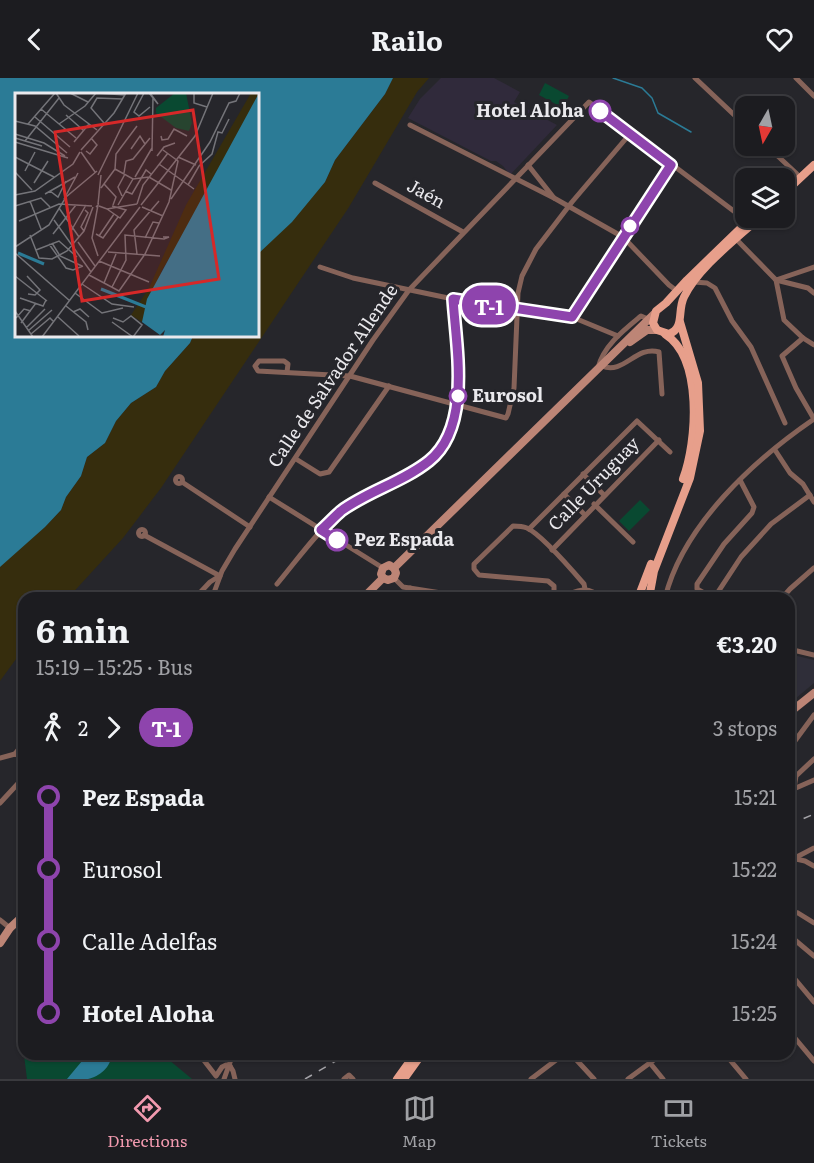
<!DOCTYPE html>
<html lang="en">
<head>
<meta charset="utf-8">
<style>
	:root { --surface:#1c1c20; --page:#252529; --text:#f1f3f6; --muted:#a0a1a5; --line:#3a3a3e; --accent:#f29aaf }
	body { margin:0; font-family:Literata,serif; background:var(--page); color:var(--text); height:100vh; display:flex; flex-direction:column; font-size:22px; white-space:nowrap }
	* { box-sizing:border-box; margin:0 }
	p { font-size:20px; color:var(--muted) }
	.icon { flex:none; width:33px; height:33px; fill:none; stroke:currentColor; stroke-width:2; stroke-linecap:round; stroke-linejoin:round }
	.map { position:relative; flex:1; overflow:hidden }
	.panel { position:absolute; left:18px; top:514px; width:777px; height:468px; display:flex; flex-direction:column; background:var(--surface); border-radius:18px; box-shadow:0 2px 4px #0004,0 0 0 2px var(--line) }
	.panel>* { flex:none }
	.badge { padding:0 12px; border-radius:20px; font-size:21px; line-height:39px }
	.needle { width:39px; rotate:189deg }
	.controls { position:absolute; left:735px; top:18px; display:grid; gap:12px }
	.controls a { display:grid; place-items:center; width:60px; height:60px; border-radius:12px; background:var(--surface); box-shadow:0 2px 4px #0004,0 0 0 2px var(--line); font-size:30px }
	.map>.badge { position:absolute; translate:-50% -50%; box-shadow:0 0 0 3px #fff }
	.legs { display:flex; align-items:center; gap:9px; height:66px; padding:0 18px; font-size:20px }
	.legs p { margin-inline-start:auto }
	.headline { display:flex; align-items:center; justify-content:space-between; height:102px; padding:0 18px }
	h1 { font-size:33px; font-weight:700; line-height:45px }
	ul { padding:0 18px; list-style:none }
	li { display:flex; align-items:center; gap:21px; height:72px; font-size:22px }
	li i { display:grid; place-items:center; width:9px; height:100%; margin:0 8px; background:currentColor }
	li i::after { content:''; width:15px; height:15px; margin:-8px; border:4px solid; border-radius:50%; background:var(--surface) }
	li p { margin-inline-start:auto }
	li:first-child i { background:linear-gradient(#0000 50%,currentColor 0) }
	li:last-child i { background:linear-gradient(currentColor 50%,#0000 0) }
	header { display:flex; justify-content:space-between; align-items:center; height:78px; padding:0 18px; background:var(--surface); font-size:27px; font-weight:700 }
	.tab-bar { display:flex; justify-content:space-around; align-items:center; height:84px; border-top:2px solid var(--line); background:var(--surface); font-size:16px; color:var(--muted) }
	.tab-bar a { display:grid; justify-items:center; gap:3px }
	.tab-bar .active { color:var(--accent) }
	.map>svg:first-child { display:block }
</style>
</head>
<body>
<header><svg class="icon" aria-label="back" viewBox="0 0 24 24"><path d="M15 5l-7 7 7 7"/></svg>Railo<svg class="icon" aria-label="heart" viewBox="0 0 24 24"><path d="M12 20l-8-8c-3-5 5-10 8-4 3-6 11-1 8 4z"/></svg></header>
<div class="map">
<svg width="814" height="1001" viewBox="0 0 814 1001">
	<rect width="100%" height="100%" fill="#26262b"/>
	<!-- commercial -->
	<polygon fill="#302a3b" points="441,0 494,0 520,14 514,24 557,47 510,97 503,88 496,83 491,83 408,40 420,21"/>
	<!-- built -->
	<polygon fill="#2f2e39" points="789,576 814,582 814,605 789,626"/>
	<!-- green -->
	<g fill="#094931">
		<polygon points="545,5 569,18 563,30 539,17"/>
		<polygon points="640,422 650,432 629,453 619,443"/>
		<polygon points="24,977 163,977 192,1001 27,1001"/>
	</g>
	<!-- sand -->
	<polygon fill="#362d0d" points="393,0 429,0 417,14 349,129 161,410 123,460 68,520 24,520 24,570 0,603 0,489 3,484 45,449 61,432 66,419 81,398 87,379 105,365 116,343 131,325 156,309 165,293 190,265 193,258 258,258 258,176 325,104 335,82 385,16"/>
	<!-- water -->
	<g fill="#2b7b96">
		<polygon points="0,0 393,0 385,16 335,82 325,104 292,144 258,176 258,16 16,16 16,258 193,258 190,265 165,293 156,309 131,325 116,343 105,365 87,379 81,398 66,419 61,432 45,449 0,489"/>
		<path d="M87,977H92L91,979H98L97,977H111C112,988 99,999 88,1001C82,1001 74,1001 67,1001Z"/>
	</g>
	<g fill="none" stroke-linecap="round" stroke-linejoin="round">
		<!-- stream -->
		<polyline stroke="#2b7b96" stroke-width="1.5" points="613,0 642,10 652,20 658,35 691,54"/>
		<!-- street -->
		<g stroke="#866359" stroke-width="5">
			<polyline points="695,0 746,48"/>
			<polyline points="796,0 814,18"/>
			<polyline points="410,47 554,120 623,159 669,207 677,213"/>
			<polyline points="767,68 797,96"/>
			<polyline points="528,87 554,120"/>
			<polyline points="375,105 463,154"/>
			<polyline points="736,161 776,202 784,242 803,260 814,267"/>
			<polyline points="320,189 353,200 453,221 572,239 618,258"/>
			<polyline points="776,202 808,210 814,215"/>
			<polyline points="776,202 814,189"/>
			<polyline points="694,204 707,205 715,210 732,243 751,269 785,345"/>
			<polyline points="572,239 671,87"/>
			<polyline points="803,260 782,278 796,310 814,341"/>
			<path d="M602,288C624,297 636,267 659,274L662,316"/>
			<path d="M598,290C603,268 624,252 641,238L648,241"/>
			<polyline points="287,294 288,286 284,283 259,283 255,288 258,293 350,298 506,340 508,336 514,310 518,215 522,198 536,171 572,124 629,57"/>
			<polyline points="775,372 790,395 803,406 814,424"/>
			<polyline points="296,381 320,396 329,394 389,308"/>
			<polyline points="583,396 604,417"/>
			<circle cx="179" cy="402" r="3.5"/>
			<polyline points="182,404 250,449"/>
			<polyline points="564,416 584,436"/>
			<polyline points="269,419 383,490"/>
			<polyline points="594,426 633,464"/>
			<polyline points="529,451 637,343 670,374"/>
			<circle cx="142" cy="455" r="3.5"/>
			<polyline points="144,457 220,498"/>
			<polyline points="552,472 659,362"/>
			<polyline points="394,500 403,509 473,520"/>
			<path d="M277,506C297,482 316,455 340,434C372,408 428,399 448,360C467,325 455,260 453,221"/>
			<polyline points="195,520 210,504 218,499"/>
			<polyline points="212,520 222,493 235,471 373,262 409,212 589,24 747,143"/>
			<polyline points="409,520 410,510"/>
			<path d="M554,520V508L548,503L479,497L474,491V486L513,448C518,448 522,448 527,450C542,457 572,492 584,506L585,511"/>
			<path d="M557,520C575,515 586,505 601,520"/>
			<path d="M665,520C683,447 754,382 814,341"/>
			<polyline points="713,520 697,511 697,506 724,466 752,435 754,429 740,402"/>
			<polyline points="714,520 741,479 771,446 810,417"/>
			<polyline points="782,520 790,511 814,490"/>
			<polyline points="789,571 814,577"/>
			<polyline points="789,671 814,637"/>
			<polyline points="15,676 24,664"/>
			<polyline points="15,676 24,680"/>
			<polyline points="0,680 15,676"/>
			<polyline points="794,710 796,698 814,681"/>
			<polyline points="789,713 814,702"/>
			<polyline points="0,725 24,699"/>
			<polyline points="796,781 805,783 814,788"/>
			<polyline points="789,783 814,770"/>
			<polyline points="789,833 798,835 814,845"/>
			<polyline points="0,842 10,850"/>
			<polyline points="789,857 814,878"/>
			<polyline points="789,894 814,924"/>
			<polyline points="789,953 814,983"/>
			<polyline points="199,976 216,998 222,989 226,987 230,988"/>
			<polyline points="571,976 594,1001"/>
			<polyline points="725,976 746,1001"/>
			<polyline points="650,985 663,1001"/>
			<polyline points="230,988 233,993 235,1001"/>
			<polyline points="224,1001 233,976"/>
			<polyline points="344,1001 349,997 353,1001"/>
			<polyline points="531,1001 564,976"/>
			<polyline points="628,1001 662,976"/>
		</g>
		<!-- secondary -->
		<g stroke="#bd8576" stroke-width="8">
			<polyline points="630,264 647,252 657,252"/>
			<polyline points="394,490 654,236"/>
			<polyline points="383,500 381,496 383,490 389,487 394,490"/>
			<polyline points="383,500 388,502 394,500 396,495 394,490"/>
			<polyline points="363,520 383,500"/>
			<polyline points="789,635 814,615"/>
			<polyline points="0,865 10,850 24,837"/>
		</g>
		<!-- primary -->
		<g stroke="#e79f8b" stroke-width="8">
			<polyline points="784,115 814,87"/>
			<path d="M751,140L687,202L666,225L656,233L653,245L657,252L669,256C685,250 677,233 684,219C698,190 735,162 759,140"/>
			<path d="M665,256C703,280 697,364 683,401"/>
			<polyline points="638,520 651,486"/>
			<polyline points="649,520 654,493 690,400 700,353 698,305 680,244"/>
			<polyline points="397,1001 415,976"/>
			<polyline points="404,1001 422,976"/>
		</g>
		<!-- rail -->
		<g stroke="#a3a2a7" stroke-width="1.5" stroke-dasharray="8 8" stroke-linecap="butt">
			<polyline points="789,747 814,736"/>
			<polyline points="305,1001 348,976"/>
		</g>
	</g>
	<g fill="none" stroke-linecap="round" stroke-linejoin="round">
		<!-- line-1 casing -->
		<g stroke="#fff" stroke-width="14">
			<path id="line-1" d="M337,462L321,452C328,446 334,439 341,433C368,413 403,404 429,383C472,349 456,268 453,221L572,239L671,87L600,33"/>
		</g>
		<!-- line-1 -->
		<use href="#line-1" stroke="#8e44ad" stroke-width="9"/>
	</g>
	<!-- markers -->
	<g fill="#fff" stroke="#8e44ad" stroke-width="3">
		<circle cx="600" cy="33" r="10"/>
		<circle cx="630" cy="148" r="8"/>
		<circle cx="458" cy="318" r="8"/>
		<circle cx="337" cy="462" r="10"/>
	</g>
	<g text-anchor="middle" stroke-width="6" stroke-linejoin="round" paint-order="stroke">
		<!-- stop labels -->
		<g font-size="18" font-weight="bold" fill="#eae9ed" stroke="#26262b" text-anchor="start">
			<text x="584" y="39" text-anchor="end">Hotel Aloha</text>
			<text x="472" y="324">Eurosol</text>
			<text x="354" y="468">Pez Espada</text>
		</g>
		<!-- street labels -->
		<g font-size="18" fill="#eae9ed" stroke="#26262b">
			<text transform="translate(426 116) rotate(29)" y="6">Jaén</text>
			<text transform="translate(333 298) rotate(-56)" y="6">Calle de Salvador Allende</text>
			<text transform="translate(594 406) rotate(-46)" y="6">Calle Uruguay</text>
		</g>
	</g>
	<!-- overview -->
	<g transform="translate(15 15)">
		<rect width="244" height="244" fill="#26262b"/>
		<path d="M160,0H171L177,30L174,38L161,35L141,20V15Z" fill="#094931"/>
		<path d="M236,0H244L191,105L147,177L127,229L116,222L134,195L171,112Z" fill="#362d0d"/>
		<path d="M244,0V244H148L150,237L145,242L127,229L132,206Z" fill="#2b7b96"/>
		<path fill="none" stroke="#2b7b96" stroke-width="3" d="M3,160L29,171M86,196L131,214"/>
		<path fill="none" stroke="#747479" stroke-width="1.5" d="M41,0L49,12L82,37M55,0L73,9M82,0L110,2M129,0L119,19L124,23L135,14M134,0L143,11L135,0M179,0V10L192,14M26,16L61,45M51,22L68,37M20,24L55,54M0,28L20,33L52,60M89,30L76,15L82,5L108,6M13,31L40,0M44,31L70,13L81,0M0,41L29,50L50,63M146,43L147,47L153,46L159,36L172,43M0,45L27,53M10,48L44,5M0,49L53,65M59,49L74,31M116,56L125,43L130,51M66,57L99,20L111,0M71,58L75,61L82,52L76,45M137,58L138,4M66,59L80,79M142,63L149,54L160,50M0,64L39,84M163,64L181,72M144,71L179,96M100,76L118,86L134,84L156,97M100,76L101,61L122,33M10,78L20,59M0,79L17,97M109,80L111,68L118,66L135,45M83,82L123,0M120,84L137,55M19,90L33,68M89,91L101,104L98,112M173,92L184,73L197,61L203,39L207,40L214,26M86,95L100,76M35,98L43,104L51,88M110,98L117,101L131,77L136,81M30,101L60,84M0,102L20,98L58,71L65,59M107,103L103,94L110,81M49,106L63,80M156,106L195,49L214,10L221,8L225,0M15,108L26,136M83,111L86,82M122,111L128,92L153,60M103,112L118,86M126,112L180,43L198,0M0,113L26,105L35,114M84,113L92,116L122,111M81,114L83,112L77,145L83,163M127,114L148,123M44,115L64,144M92,116L105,125L111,117L97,113M39,127L76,179M4,128L44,111L77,113M56,138L71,112M69,138L66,134L73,120L70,117M38,141L61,112M81,141L88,145L103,124M15,142L24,165L37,166L52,158L69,138L78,114M84,143L99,121M130,145L138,129L144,130M63,149L80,173M37,150L45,163L67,173M34,151L51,175L58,177L68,173M0,154L34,132L51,104L82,78M21,157L44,148L62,164M93,159L145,163M0,160L55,208M122,161L119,137L144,108M84,168L134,189M74,182L104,198L130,161L154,109L163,68L148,57M0,183L32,208M12,183L25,197L20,202L13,201M89,190L101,161M67,191L97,211L119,214M97,194L111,167L110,142L149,146L154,144H148M60,200L87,220L108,215M5,205L28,213L31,207M51,213L71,229L73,237M0,218L18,244M58,219L65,216L74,224M43,224L64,243M1,225L9,216L16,218M97,229L118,244L127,232L116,223L108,229L98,225M6,230L21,210M11,235L30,216M13,238L37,217M16,241L35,225L38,228M27,244L125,114"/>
		<path fill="#d62828" fill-opacity="0.15" stroke="#d62828" stroke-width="3" d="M178,17L204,186L67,208L40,39Z"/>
		<rect width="244" height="244" fill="none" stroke="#eae9ed" stroke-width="3"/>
	</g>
</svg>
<div class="controls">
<a><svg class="needle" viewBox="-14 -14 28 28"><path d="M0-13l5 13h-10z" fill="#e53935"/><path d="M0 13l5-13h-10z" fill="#a0a1a5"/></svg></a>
<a><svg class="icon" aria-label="layers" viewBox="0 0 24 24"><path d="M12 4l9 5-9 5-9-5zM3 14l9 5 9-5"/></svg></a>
</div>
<b class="badge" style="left:489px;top:227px;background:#8e44ad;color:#fff">T-1</b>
<section class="panel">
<div class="headline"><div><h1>6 min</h1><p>15:19 – 15:25 · Bus</p></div><b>€3.20</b></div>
<div class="legs"><svg class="icon" aria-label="walk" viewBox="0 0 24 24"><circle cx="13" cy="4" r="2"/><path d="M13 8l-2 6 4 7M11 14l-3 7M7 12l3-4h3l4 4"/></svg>2<svg class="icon" aria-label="forward" viewBox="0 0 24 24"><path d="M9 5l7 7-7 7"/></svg><b class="badge" style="background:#8e44ad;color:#fff">T-1</b><p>3 stops</p></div>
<ul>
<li><i style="color:#8e44ad"></i><b>Pez Espada</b><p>15:21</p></li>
<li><i style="color:#8e44ad"></i><span>Eurosol</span><p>15:22</p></li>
<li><i style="color:#8e44ad"></i><span>Calle Adelfas</span><p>15:24</p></li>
<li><i style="color:#8e44ad"></i><b>Hotel Aloha</b><p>15:25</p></li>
</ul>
</section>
</div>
<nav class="tab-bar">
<a class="active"><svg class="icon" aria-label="directions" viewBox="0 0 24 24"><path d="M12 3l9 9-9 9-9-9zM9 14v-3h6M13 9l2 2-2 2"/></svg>Directions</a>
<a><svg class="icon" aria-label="map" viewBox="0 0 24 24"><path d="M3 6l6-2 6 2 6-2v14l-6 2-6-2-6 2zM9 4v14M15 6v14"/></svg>Map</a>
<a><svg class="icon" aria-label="tickets" viewBox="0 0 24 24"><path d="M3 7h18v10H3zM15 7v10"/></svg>Tickets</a>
</nav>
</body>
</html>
